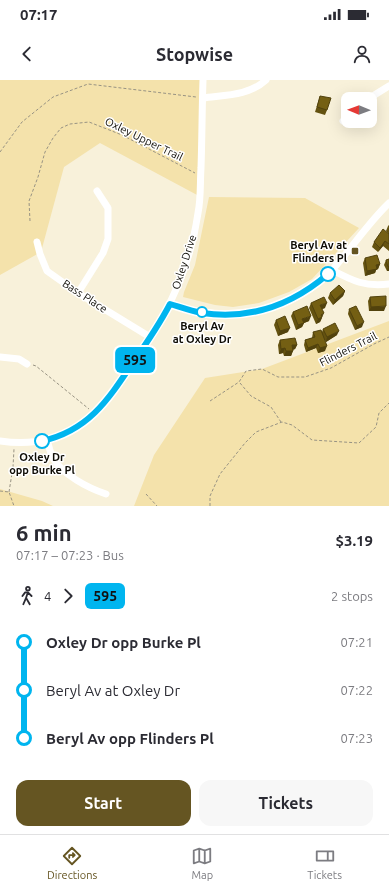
<!DOCTYPE html>
<html lang="en">
<head>
<meta charset="utf-8">
<style>
	:root { --surface:#fff; --page:#f7f7f7; --text:#2b2b33; --muted:#7c7c81; --line:#e1e1e2; --accent:#655522 }
	body { margin:0; font-family:Ubuntu,sans-serif; background:var(--page); color:var(--text); height:100vh; display:flex; flex-direction:column; font-size:15px; white-space:nowrap }
	* { box-sizing:border-box; margin:0 }
	p { font-size:13px; color:var(--muted) }
	.icon { flex:none; width:22px; height:22px; fill:none; stroke:currentColor; stroke-width:2; stroke-linecap:round; stroke-linejoin:round }
	.map { position:relative; height:426px; overflow:hidden }
	.drawer { display:flex; flex-direction:column; background:var(--surface); flex:1 }
	.drawer>* { flex:none }
	.badge { padding:0 8px; border-radius:6px; font-size:14px; line-height:26px }
	.needle { width:26px; rotate:271deg }
	.tools { position:absolute; left:341px; top:12px; display:grid; gap:8px }
	.tools a { display:grid; place-items:center; width:36px; height:36px; border-radius:8px; background:var(--surface); box-shadow:0 4px 16px #0002; font-size:20px }
	.map>.badge { position:absolute; translate:-50% -50%; box-shadow:0 0 0 2px #fff }
	.legs { display:flex; align-items:center; gap:6px; height:44px; padding:0 16px; font-size:13px }
	.legs p { margin-inline-start:auto }
	.summary { display:flex; align-items:center; justify-content:space-between; height:68px; padding:0 16px }
	h1 { font-size:22px; font-weight:600; line-height:30px }
	.cta { display:flex; gap:8px; margin-top:auto; padding:8px 16px }
	.cta a { flex:1; height:46px; border-radius:12px; background:var(--accent); color:#fff; font-size:16px; font-weight:600; line-height:46px; text-align:center }
	.cta a+a { background:var(--page); color:var(--text) }
	ul { padding:0 16px; list-style:none }
	li { display:flex; align-items:center; gap:14px; height:48px; font-size:15px }
	li i { display:grid; place-items:center; width:6px; height:100%; margin:0 5px; background:currentColor }
	li i::after { content:''; width:10px; height:10px; margin:-5px; border:3px solid; border-radius:50%; background:var(--surface) }
	li p { margin-inline-start:auto }
	li:first-child i { background:linear-gradient(#0000 50%,currentColor 0) }
	li:last-child i { background:linear-gradient(currentColor 50%,#0000 0) }
	.status { display:flex; justify-content:space-between; align-items:center; height:28px; padding:0 20px; background:var(--surface); direction:ltr }
	.status svg { height:11px; fill:currentColor }
	header { display:flex; justify-content:space-between; align-items:center; height:52px; padding:0 16px; background:var(--surface); font-size:18px; font-weight:600 }
	.tab-bar { display:flex; justify-content:space-around; align-items:center; height:56px; border-top:1px solid var(--line); background:var(--surface); font-size:11px; color:var(--muted) }
	.tab-bar a { display:grid; justify-items:center; gap:2px }
	.tab-bar .current { color:var(--accent) }
	.map>svg:first-child { display:block }
</style>
</head>
<body>
<div class="status"><b>07:17</b><svg viewBox="0 0 49 12"><path d="M0 12V9h3v3zM5 12V6h3v6zM10 12V3h3v9zM15 12V0h3v12zM26 1h20v11H26zM47 4h2v5h-2z"/></svg></div>
<header><svg class="icon" aria-label="back" viewBox="0 0 24 24"><path d="M15 5l-7 7 7 7"/></svg>Stopwise<svg class="icon" aria-label="person" viewBox="0 0 24 24"><circle cx="12" cy="8" r="4"/><path d="M4 21q1-7 8-7t8 7"/></svg></header>
<div class="map">
<svg width="389" height="426" viewBox="0 0 389 426">
	<rect width="100%" height="100%" fill="#f8f1da"/>
	<!-- green -->
	<g fill="#f4e2ab">
		<polygon points="0,0 203,0 199,116 100,63 64,87 41,172 0,195"/>
		<polygon points="209,117 305,118 359,148 312,199 289,212 259,223 233,227 215,225 183,217 184,212 195,185"/>
		<polygon points="389,241 389,426 134,426 154,375 205,298 262,289"/>
		<polygon points="0,409 42,421 53,426 0,426"/>
	</g>
	<g fill="none" stroke-linecap="round" stroke-linejoin="round">
		<!-- path -->
		<g stroke="#989383" stroke-width="1" stroke-dasharray="3 2" stroke-linecap="butt">
			<polyline points="0,72 22,42 53,17 88,4 196,17"/>
			<polyline points="30,141 29,121 38,97 45,72 53,58 61,48 70,44 89,42 122,55 195,93"/>
			<polyline points="33,285 36,286 89,329"/>
			<polyline points="240,303 251,316 271,327 281,342"/>
			<polyline points="210,321 239,302 246,291 262,289 278,297 305,297 331,288 374,264 389,257"/>
			<polyline points="0,411 9,412 14,426"/>
			<polyline points="9,412 13,387 14,369"/>
			<polyline points="146,414 157,426"/>
			<polyline points="210,426 210,416 220,394 245,363 256,352 282,342 292,345 312,360 359,363 376,347 379,333 389,323"/>
		</g>
		<!-- street -->
		<g stroke="#fff" stroke-width="7">
			<path d="M203,18C223,15 249,16 266,0"/>
			<polyline points="368,19 389,6"/>
			<polyline points="343,41 348,36"/>
			<polyline points="37,162 40,174 47,191 78,213 150,257"/>
			<path d="M332,190C353,201 365,207 389,204"/>
			<polyline points="78,213 103,173 108,159 108,128 97,111"/>
			<path d="M169,224C180,227 191,231 202,232C249,240 299,225 332,190C352,168 368,143 389,123"/>
			<polyline points="0,277 19,279 27,284"/>
			<path d="M47,360C49,366 50,373 53,378C63,395 88,408 106,414"/>
			<path d="M0,361C27,365 52,362 76,348C98,335 112,313 126,292C140,273 153,254 164,234C181,203 193,168 198,133C201,119 200,103 201,88C202,59 202,29 203,0"/>
		</g>
	</g>
	<!-- wall -->
	<g fill="#645210">
		<polygon points="320,16 327,30 325,35 315,32"/>
		<polygon points="389,145 389,154 386,151 388,146"/>
		<polygon points="389,154 389,171 383,166 378,172 372,167 374,162"/>
		<polygon points="365,178 380,184 378,189 376,190 375,193 365,196 363,183"/>
		<polygon points="389,179 389,191 387,191 384,185 386,180"/>
		<polygon points="345,211 343,216 333,225 328,218 330,213"/>
		<polygon points="370,217 384,231 369,231 368,221"/>
		<polygon points="311,223 325,228 322,229 322,238 320,242 316,244 309,228"/>
		<polygon points="349,229 362,247 355,250 348,234"/>
		<polygon points="293,232 309,241 304,243 302,247 296,250 291,236"/>
		<polygon points="276,240 288,252 278,256 274,245"/>
		<polygon points="323,249 337,255 326,262 324,259 325,271 318,273 316,268 306,272 304,265 305,260 312,258 313,252 322,252"/>
		<polygon points="280,260 297,265 295,269 293,270 291,276 284,276 283,273 279,274 278,265"/>
	</g>
	<!-- shaded-wall -->
	<g fill="#51420d">
		<polygon points="385,161 383,166 378,172 380,168"/>
		<polygon points="380,184 378,189 376,190 375,193 365,196 367,191 376,185"/>
		<polygon points="389,186 389,191 387,191 388,187"/>
		<polygon points="345,211 343,216 333,225 335,220"/>
		<polygon points="327,223 325,228 319,230 320,225"/>
		<polygon points="386,226 384,231 369,231 371,227"/>
		<polygon points="324,233 320,242 316,244 318,239 321,235"/>
		<polygon points="311,236 309,241 304,243 302,247 296,250 298,245 302,239"/>
		<polygon points="364,242 362,247 355,250 357,246"/>
		<polygon points="290,248 288,252 278,256 280,251"/>
		<polygon points="339,251 337,255 326,262 327,257"/>
		<polygon points="318,264 316,268 306,272 308,268"/>
		<polygon points="292,265 297,265 295,269 290,270"/>
		<polygon points="327,266 325,271 318,273 320,268"/>
		<polygon points="285,268 283,273 279,274 281,269"/>
		<polygon points="286,271 293,271 291,276 284,276"/>
	</g>
	<!-- building -->
	<g fill="#745f13" stroke="#51420d">
		<polygon points="320,16 331,18 327,30 317,27"/>
		<polygon points="383,149 389,154 389,164 385,161 380,168 374,162"/>
		<polygon points="377,175 380,184 376,185 377,189 367,191 365,178"/>
		<polygon points="389,179 389,186 388,187 386,180"/>
		<polygon points="339,205 345,211 335,220 330,213"/>
		<polygon points="386,216 386,226 371,227 370,217"/>
		<polygon points="324,217 327,223 320,225 324,233 321,235 322,237 318,239 311,223"/>
		<polygon points="307,226 311,236 302,239 304,243 298,245 293,232"/>
		<polygon points="356,226 364,242 357,246 349,229"/>
		<polygon points="285,236 290,248 280,251 276,240"/>
		<polygon points="335,243 339,251 327,257 323,249"/>
		<polygon points="321,250 327,266 320,268 318,264 308,268 305,260 315,257 313,252"/>
		<polygon points="295,258 297,265 292,265 293,271 286,271 285,268 281,269 280,260"/>
	</g>
	<g fill="none" stroke-linecap="round" stroke-linejoin="round">
		<!-- line-1 casing -->
		<g stroke="#fff" stroke-width="9">
			<path id="line-1" d="M42,361C88,351 108,320 132,284C146,264 159,245 170,224C180,227 191,231 202,233C250,240 292,225 328,194"/>
		</g>
		<!-- line-1 -->
		<use href="#line-1" stroke="#00b5ef" stroke-width="6"/>
	</g>
	<!-- markers -->
	<rect fill="#655522" stroke="#fff" stroke-width="1.5" x="351" y="167" width="8" height="8" rx="2"/>
	<g fill="#fff" stroke="#00b5ef" stroke-width="2">
		<circle cx="328" cy="194" r="7"/>
		<circle cx="202" cy="232" r="5"/>
		<circle cx="42" cy="361" r="7"/>
	</g>
	<g text-anchor="middle" stroke-width="3" stroke-linejoin="round" paint-order="stroke">
		<!-- street labels -->
		<g font-size="11" fill="#0e0c05" stroke="#fff">
			<text transform="translate(144 59) rotate(26)" y="4">Oxley Upper Trail</text>
			<text transform="translate(184 182) rotate(-72)" y="4">Oxley Drive</text>
			<text transform="translate(85 216) rotate(33)" y="4">Bass Place</text>
			<text transform="translate(348 269) rotate(-27)" y="4">Flinders Trail</text>
		</g>
		<!-- poi labels -->
		<g font-size="11" font-weight="bold" fill="#0e0c05" stroke="#fff" text-anchor="end">
			<text x="347" y="169">Beryl Av at<tspan x="347" dy="13">Flinders Pl</tspan></text>
		</g>
		<!-- stop labels -->
		<g font-size="11" font-weight="bold" fill="#0e0c05" stroke="#fff">
			<text x="202" y="250">Beryl Av<tspan x="202" dy="13">at Oxley Dr</tspan></text>
			<text x="42" y="381">Oxley Dr<tspan x="42" dy="13">opp Burke Pl</tspan></text>
		</g>
	</g>
</svg>
<div class="tools">
<a><svg class="needle" viewBox="-14 -14 28 28"><path d="M0-13l5 13h-10z" fill="#e53935"/><path d="M0 13l5-13h-10z" fill="#7c7c81"/></svg></a>
</div>
<b class="badge" style="left:135px;top:280px;background:#00b5ef;color:#111">595</b>
</div>
<section class="drawer">
<div class="summary"><div><h1>6 min</h1><p>07:17 – 07:23 · Bus</p></div><b>$3.19</b></div>
<div class="legs"><svg class="icon" aria-label="walk" viewBox="0 0 24 24"><circle cx="13" cy="4" r="2"/><path d="M13 8l-2 6 4 7M11 14l-3 7M7 12l3-4h3l4 4"/></svg>4<svg class="icon" aria-label="forward" viewBox="0 0 24 24"><path d="M9 5l7 7-7 7"/></svg><b class="badge" style="background:#00b5ef;color:#111">595</b><p>2 stops</p></div>
<ul>
<li><i style="color:#00b5ef"></i><b>Oxley Dr opp Burke Pl</b><p>07:21</p></li>
<li><i style="color:#00b5ef"></i><span>Beryl Av at Oxley Dr</span><p>07:22</p></li>
<li><i style="color:#00b5ef"></i><b>Beryl Av opp Flinders Pl</b><p>07:23</p></li>
</ul>
<div class="cta"><a>Start</a><a>Tickets</a></div>
</section>
<nav class="tab-bar">
<a class="current"><svg class="icon" aria-label="directions" viewBox="0 0 24 24"><path d="M12 3l9 9-9 9-9-9zM9 14v-3h6M13 9l2 2-2 2"/></svg>Directions</a>
<a><svg class="icon" aria-label="map" viewBox="0 0 24 24"><path d="M3 6l6-2 6 2 6-2v14l-6 2-6-2-6 2zM9 4v14M15 6v14"/></svg>Map</a>
<a><svg class="icon" aria-label="tickets" viewBox="0 0 24 24"><path d="M3 7h18v10H3zM15 7v10"/></svg>Tickets</a>
</nav>
</body>
</html>
